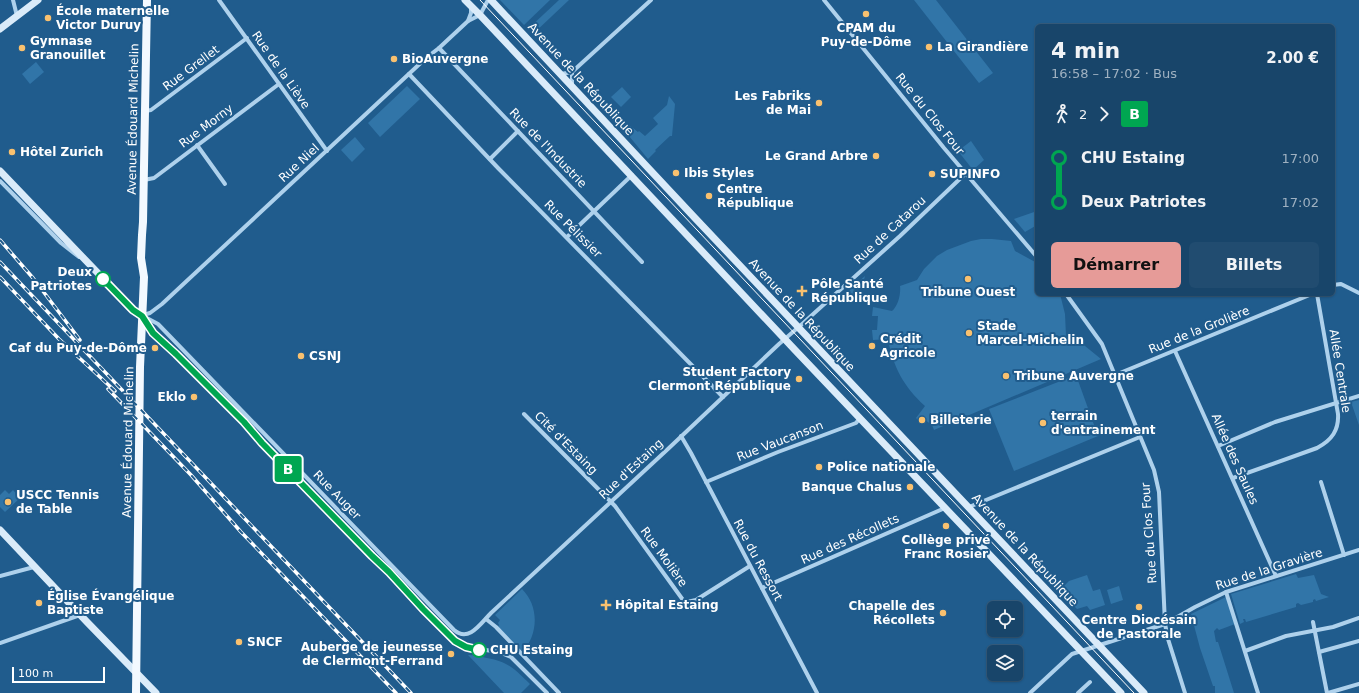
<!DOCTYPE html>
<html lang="fr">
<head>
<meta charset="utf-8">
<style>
	:root { --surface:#18456a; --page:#214c70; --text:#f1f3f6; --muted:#9fb1c1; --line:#365d7e; --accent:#e69b98 }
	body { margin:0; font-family:"DejaVu Sans",sans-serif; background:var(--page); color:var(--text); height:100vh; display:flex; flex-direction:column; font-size:15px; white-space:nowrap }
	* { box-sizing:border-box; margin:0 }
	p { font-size:13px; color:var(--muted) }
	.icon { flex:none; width:22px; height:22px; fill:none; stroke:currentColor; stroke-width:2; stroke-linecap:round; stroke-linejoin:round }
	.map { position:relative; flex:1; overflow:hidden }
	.panel { position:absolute; left:1035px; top:24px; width:300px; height:272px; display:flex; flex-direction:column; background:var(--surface); border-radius:6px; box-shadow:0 1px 3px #0004,0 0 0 1px var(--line) }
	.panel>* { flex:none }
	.badge { padding:0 8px; border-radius:3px; font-size:14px; line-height:26px }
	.buttons { position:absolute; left:987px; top:601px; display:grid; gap:8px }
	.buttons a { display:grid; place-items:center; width:36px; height:36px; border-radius:6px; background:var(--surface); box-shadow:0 1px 3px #0004,0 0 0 1px var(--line); font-size:20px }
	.scale { position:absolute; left:12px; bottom:10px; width:93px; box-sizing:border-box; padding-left:4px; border:2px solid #fff; border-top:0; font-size:11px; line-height:14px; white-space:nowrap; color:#fff; -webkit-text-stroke:3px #205c8d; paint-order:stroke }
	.map>.badge { position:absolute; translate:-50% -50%; box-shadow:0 0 0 2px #fff }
	.legs { display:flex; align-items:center; gap:6px; height:44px; padding:0 16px; font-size:13px }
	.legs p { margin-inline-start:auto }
	.head { display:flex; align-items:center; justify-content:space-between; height:68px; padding:0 16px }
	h1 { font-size:22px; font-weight:700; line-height:30px }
	.cta { display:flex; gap:8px; margin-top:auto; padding:8px 16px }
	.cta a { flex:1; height:46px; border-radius:6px; background:var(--accent); color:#111; font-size:16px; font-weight:700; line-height:46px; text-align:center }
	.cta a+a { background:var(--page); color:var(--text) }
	ul { padding:0 16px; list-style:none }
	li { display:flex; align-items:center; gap:14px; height:44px; font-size:15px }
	li i { display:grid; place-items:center; width:6px; height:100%; margin:0 5px; background:currentColor }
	li i::after { content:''; width:10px; height:10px; margin:-5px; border:3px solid; border-radius:50%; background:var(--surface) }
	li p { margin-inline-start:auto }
	li:first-child i { background:linear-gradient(#0000 50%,currentColor 0) }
	li:last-child i { background:linear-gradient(currentColor 50%,#0000 0) }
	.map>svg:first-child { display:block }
</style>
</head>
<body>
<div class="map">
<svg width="1359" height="693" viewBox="0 0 1359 693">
	<rect width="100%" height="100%" fill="#205c8d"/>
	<!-- green -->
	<g fill="#3175a8">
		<polygon points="500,0 550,0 524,25"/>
		<polygon points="559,0 569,0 534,33 529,28"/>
		<polygon points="914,0 936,0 993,73 979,83"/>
		<polygon points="36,62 44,72 30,84 22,74"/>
		<polygon points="407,86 420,99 380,137 368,123"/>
		<polygon points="622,87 631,97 621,107 611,97"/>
		<polygon points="669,96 675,104 672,136 670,136 655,150 656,151 648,159 624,130 629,125 638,132 639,131 645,136 658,124 653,118 667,105"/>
		<polygon points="355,137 365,149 352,162 341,150"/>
		<polygon points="971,141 984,160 973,170 958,151"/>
		<polygon points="1037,211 1037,225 1025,232 1014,219"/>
		<path d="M981,239H992L1011,241L1015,251L1037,263V294H1060L1065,314L1066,336L1074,337L1101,359L934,430L932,425L921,417L918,420L916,418L925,406C904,387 893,367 888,339L873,340L872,330H877L878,316H872L873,307L892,311C898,306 901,294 900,286L917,280L924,269L937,256L947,250L971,241Z"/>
		<polygon points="865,276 859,297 846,295 846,293"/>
		<polygon points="1076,375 1098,436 1014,471 989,409"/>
		<polygon points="1359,400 1359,425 1351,402"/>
		<polygon points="5,490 9,494 13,490 20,498 5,512 0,507 0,495"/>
		<polygon points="1296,574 1298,578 1314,575 1321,594 1329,597 1316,601 1315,599 1313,600 1313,602 1301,605 1298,603 1296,604 1296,607 1246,622 1245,619 1243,619 1244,622 1240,624 1231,594"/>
		<polygon points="1087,575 1093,591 1100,589 1105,605 1090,610 1087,606 1077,609 1059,591 1069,581"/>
		<polygon points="1119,586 1123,600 1111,604 1107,590"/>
		<path d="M522,589C540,607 538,635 522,653L498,627L499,625L498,623L500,620L495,615Z"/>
		<polygon points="1226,597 1235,624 1219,630 1217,628 1214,631 1216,642 1218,642 1234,693 1215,693 1215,686 1213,686 1200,648 1191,614"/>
		<path d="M468,655C474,655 481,657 487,658C509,662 514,669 530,684L521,693H504Z"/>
	</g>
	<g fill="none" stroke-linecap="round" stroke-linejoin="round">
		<!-- street -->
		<g stroke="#aed1ec" stroke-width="4">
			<polyline points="13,0 17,16"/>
			<polyline points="219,0 327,151"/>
			<polyline points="824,0 944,148 1037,257"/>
			<polyline points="468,21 471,13 471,6"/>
			<polyline points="439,48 642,262"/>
			<polyline points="409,74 498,168 723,397"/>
			<polyline points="561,74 572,72 651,0"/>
			<polyline points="572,85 572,72"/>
			<polyline points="145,111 151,110 247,38"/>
			<polyline points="197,145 225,184"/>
			<polyline points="490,159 518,131"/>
			<polyline points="144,180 154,178 279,84"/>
			<polyline points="0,181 61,243 79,257"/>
			<polyline points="567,237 632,175"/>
			<polyline points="1333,285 1341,284 1359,293"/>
			<polyline points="1066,294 1102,344 1154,470 1159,492 1165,624 1168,639 1185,693"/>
			<polyline points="143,315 150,313 162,304 426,58 439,48 468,21 480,15 488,0"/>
			<path d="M143,316L158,324L454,630C469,643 481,623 491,613L669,448L779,344L801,325L900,236L966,173"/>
			<polyline points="143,318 153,333 176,354 244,422 262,443 372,557 389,572 448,635 455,641 466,647 499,652 511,657 547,693"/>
			<polyline points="1175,351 1276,576"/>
			<polyline points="1115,375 1312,294"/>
			<polyline points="524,414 615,506 683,600 687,602 696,600 750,566"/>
			<polyline points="681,436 691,453 817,693"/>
			<polyline points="1218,446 1275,422 1359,396"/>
			<path d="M1233,478L1317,448C1332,440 1339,430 1338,414L1317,294"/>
			<polyline points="706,482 778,452 856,423 860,418"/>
			<polyline points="1321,482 1344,555"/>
			<polyline points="969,507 1140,437"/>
			<polyline points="0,576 34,567"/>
			<polyline points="762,588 945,508"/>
			<polyline points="1226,592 1258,693"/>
			<polyline points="486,619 496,627 559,693"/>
			<polyline points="1313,622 1327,693"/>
			<polyline points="0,643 80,615"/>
			<polyline points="1245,651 1286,636 1333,627 1359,618"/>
			<polyline points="1319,652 1359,641"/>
			<polyline points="1030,693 1072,654 1165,624 1195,607 1226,592 1359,550"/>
			<polyline points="1078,693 1090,682"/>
			<polyline points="1328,693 1359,684"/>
		</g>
		<!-- secondary -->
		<g stroke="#daebf9" stroke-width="7">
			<polyline points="465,0 480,15 795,350 1121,693"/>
			<polyline points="491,0 695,218 1144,693"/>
			<polyline points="0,29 38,0"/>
			<polyline points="0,171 117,293 133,310 142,315"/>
			<polyline points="0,530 87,622 156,693"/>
		</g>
		<!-- primary -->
		<polyline stroke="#f3f9ff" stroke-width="8" points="136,693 140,367 144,277 141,258 142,235 143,222 147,0"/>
		<!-- tram -->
		<polyline stroke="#fff" stroke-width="1" points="480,0 1134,693"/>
		<!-- rail casing -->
		<g stroke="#fff" stroke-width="3.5">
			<g id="rail">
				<polyline points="0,240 33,278 80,340"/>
				<polyline points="0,262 411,693"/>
				<polyline points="0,277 59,339 115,391"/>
				<polyline points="108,389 191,475 241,532 396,693"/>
			</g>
		</g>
		<!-- rail -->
		<use href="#rail" stroke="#205c8d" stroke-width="2" stroke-dasharray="6" stroke-linecap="butt"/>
	</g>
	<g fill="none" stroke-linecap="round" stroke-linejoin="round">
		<!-- line-1 casing -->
		<g stroke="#fff" stroke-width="9">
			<polyline id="line-1" points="103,279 133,310 142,316 153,333 176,354 244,422 262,443 372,556 389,572 423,609 455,641 466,647 479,650"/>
		</g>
		<!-- line-1 -->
		<use href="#line-1" stroke="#00a651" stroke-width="6"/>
	</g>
	<!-- markers -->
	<g fill="#f9c16f" stroke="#205c8d" stroke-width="1.5">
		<circle cx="866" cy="14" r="4"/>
		<circle cx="48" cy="18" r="4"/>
		<circle cx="929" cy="47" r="4"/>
		<circle cx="22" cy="48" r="4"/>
		<circle cx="394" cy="59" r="4"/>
		<circle cx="819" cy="103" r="4"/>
		<circle cx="12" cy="152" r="4"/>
		<circle cx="876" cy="156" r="4"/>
		<circle cx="676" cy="173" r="4"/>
		<circle cx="932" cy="174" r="4"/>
		<circle cx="709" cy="196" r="4"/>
		<circle cx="968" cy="279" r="4"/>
		<path d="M800 285h4v4h4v4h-4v4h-4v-4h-4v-4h4z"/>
		<circle cx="969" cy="333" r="4"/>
		<circle cx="872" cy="346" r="4"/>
		<circle cx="155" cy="348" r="4"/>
		<circle cx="301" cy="356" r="4"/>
		<circle cx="1006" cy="376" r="4"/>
		<circle cx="799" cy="379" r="4"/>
		<circle cx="194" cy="397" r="4"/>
		<circle cx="922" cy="420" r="4"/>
		<circle cx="1043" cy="423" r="4"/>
		<circle cx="819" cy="467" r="4"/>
		<circle cx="910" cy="487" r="4"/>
		<circle cx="8" cy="502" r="4"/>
		<circle cx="946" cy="526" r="4"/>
		<circle cx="39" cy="603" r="4"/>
		<path d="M604 599h4v4h4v4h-4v4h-4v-4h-4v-4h4z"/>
		<circle cx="1139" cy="607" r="4"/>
		<circle cx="943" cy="613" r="4"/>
		<circle cx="239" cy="642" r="4"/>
		<circle cx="451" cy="654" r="4"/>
	</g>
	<g fill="#fff" stroke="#00a651" stroke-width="2">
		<circle cx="103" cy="279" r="7"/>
		<circle cx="479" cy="650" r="7"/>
	</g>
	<g text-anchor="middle" stroke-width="4" stroke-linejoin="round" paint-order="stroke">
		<!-- poi labels -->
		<g font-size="12" font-weight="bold" fill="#fff" stroke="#205c8d" text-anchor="start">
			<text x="56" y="15">École maternelle<tspan x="56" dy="14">Victor Duruy</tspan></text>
			<text x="866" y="32" text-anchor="middle">CPAM du<tspan x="866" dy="14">Puy-de-Dôme</tspan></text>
			<text x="30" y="45">Gymnase<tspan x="30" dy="14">Granouillet</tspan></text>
			<text x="937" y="51">La Girandière</text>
			<text x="402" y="63">BioAuvergne</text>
			<text x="811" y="100" text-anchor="end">Les Fabriks<tspan x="811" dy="14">de Mai</tspan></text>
			<text x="20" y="156">Hôtel Zurich</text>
			<text x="868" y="160" text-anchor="end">Le Grand Arbre</text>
			<text x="684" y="177">Ibis Styles</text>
			<text x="940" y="178">SUPINFO</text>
			<text x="717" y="193">Centre<tspan x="717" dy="14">République</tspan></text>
			<text x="811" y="288">Pôle Santé<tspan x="811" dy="14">République</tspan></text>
			<text x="968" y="296" text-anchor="middle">Tribune Ouest</text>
			<text x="977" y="330">Stade<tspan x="977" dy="14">Marcel-Michelin</tspan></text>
			<text x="880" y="343">Crédit<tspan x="880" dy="14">Agricole</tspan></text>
			<text x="147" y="352" text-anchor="end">Caf du Puy-de-Dôme</text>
			<text x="309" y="360">CSNJ</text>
			<text x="791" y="376" text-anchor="end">Student Factory<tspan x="791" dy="14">Clermont République</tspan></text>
			<text x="1014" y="380">Tribune Auvergne</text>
			<text x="186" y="401" text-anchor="end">Eklo</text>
			<text x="1051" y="420">terrain<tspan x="1051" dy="14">d'entrainement</tspan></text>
			<text x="930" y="424">Billeterie</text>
			<text x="827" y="471">Police nationale</text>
			<text x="902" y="491" text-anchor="end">Banque Chalus</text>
			<text x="16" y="499">USCC Tennis<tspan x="16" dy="14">de Table</tspan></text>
			<text x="946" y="544" text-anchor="middle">Collège privé<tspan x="946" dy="14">Franc Rosier</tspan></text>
			<text x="47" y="600">Église Évangélique<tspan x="47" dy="14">Baptiste</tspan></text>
			<text x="615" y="609">Hôpital Estaing</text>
			<text x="935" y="610" text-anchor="end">Chapelle des<tspan x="935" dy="14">Récollets</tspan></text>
			<text x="1139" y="624" text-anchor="middle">Centre Diocésain<tspan x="1139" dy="14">de Pastorale</tspan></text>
			<text x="247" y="646">SNCF</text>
			<text x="443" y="651" text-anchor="end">Auberge de jeunesse<tspan x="443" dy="14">de Clermont-Ferrand</tspan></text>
		</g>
		<!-- street labels -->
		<g font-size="12" fill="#fff" stroke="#205c8d">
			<text transform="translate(191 68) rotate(-37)" y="4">Rue Grellet</text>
			<text transform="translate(281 70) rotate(55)" y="4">Rue de la Liève</text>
			<text transform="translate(581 79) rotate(47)" y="4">Avenue de la République</text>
			<text transform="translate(930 114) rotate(51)" y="4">Rue du Clos Four</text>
			<text transform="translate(133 119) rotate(-89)" y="4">Avenue Édouard Michelin</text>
			<text transform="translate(206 126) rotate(-37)" y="4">Rue Morny</text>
			<text transform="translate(548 148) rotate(46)" y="4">Rue de l'Industrie</text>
			<text transform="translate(299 163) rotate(-43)" y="4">Rue Niel</text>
			<text transform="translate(573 229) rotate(45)" y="4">Rue Pélissier</text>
			<text transform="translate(890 230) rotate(-43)" y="4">Rue de Catarou</text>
			<text transform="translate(802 315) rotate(47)" y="4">Avenue de la République</text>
			<text transform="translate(1199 330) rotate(-22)" y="4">Rue de la Grolière</text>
			<text transform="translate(1340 371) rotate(81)" y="4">Allée Centrale</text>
			<text transform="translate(780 441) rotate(-21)" y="4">Rue Vaucanson</text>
			<text transform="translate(128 442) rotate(-89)" y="4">Avenue Édouard Michelin</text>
			<text transform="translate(566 443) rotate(45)" y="4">Cité d'Estaing</text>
			<text transform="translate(1235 459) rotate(66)" y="4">Allée des Saules</text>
			<text transform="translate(631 469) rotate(-43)" y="4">Rue d'Estaing</text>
			<text transform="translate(337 495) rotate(46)" y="4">Rue Auger</text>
			<text transform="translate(1149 533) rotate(-94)" y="4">Rue du Clos Four</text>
			<text transform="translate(850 539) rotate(-24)" y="4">Rue des Récollets</text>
			<text transform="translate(1025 550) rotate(47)" y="4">Avenue de la République</text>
			<text transform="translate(664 557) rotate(54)" y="4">Rue Molière</text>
			<text transform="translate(758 560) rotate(62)" y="4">Rue du Ressort</text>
			<text transform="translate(1269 569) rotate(-18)" y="4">Rue de la Gravière</text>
		</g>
		<!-- stop labels -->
		<g font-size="12" font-weight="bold" fill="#fff" stroke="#205c8d" text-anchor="end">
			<text x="92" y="276">Deux<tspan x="92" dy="14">Patriotes</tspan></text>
			<text x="490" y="654" text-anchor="start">CHU Estaing</text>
		</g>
	</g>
</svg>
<div class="buttons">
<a><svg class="icon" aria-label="locate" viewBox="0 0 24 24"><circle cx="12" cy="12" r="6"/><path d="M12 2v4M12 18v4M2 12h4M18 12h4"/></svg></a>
<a><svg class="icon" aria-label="layers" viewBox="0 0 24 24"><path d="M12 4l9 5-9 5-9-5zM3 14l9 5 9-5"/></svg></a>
</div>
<div class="scale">100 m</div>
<b class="badge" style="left:288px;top:469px;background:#00a651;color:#fff">B</b>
<section class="panel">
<div class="head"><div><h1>4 min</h1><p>16:58 – 17:02 · Bus</p></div><b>2.00 €</b></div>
<div class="legs"><svg class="icon" aria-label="walk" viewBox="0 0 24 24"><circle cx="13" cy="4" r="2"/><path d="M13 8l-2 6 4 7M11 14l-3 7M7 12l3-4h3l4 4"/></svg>2<svg class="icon" aria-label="forward" viewBox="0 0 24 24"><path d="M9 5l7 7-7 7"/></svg><b class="badge" style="background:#00a651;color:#fff">B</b></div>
<ul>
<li><i style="color:#00a651"></i><b>CHU Estaing</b><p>17:00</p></li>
<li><i style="color:#00a651"></i><b>Deux Patriotes</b><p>17:02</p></li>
</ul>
<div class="cta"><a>Démarrer</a><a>Billets</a></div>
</section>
</div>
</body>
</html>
